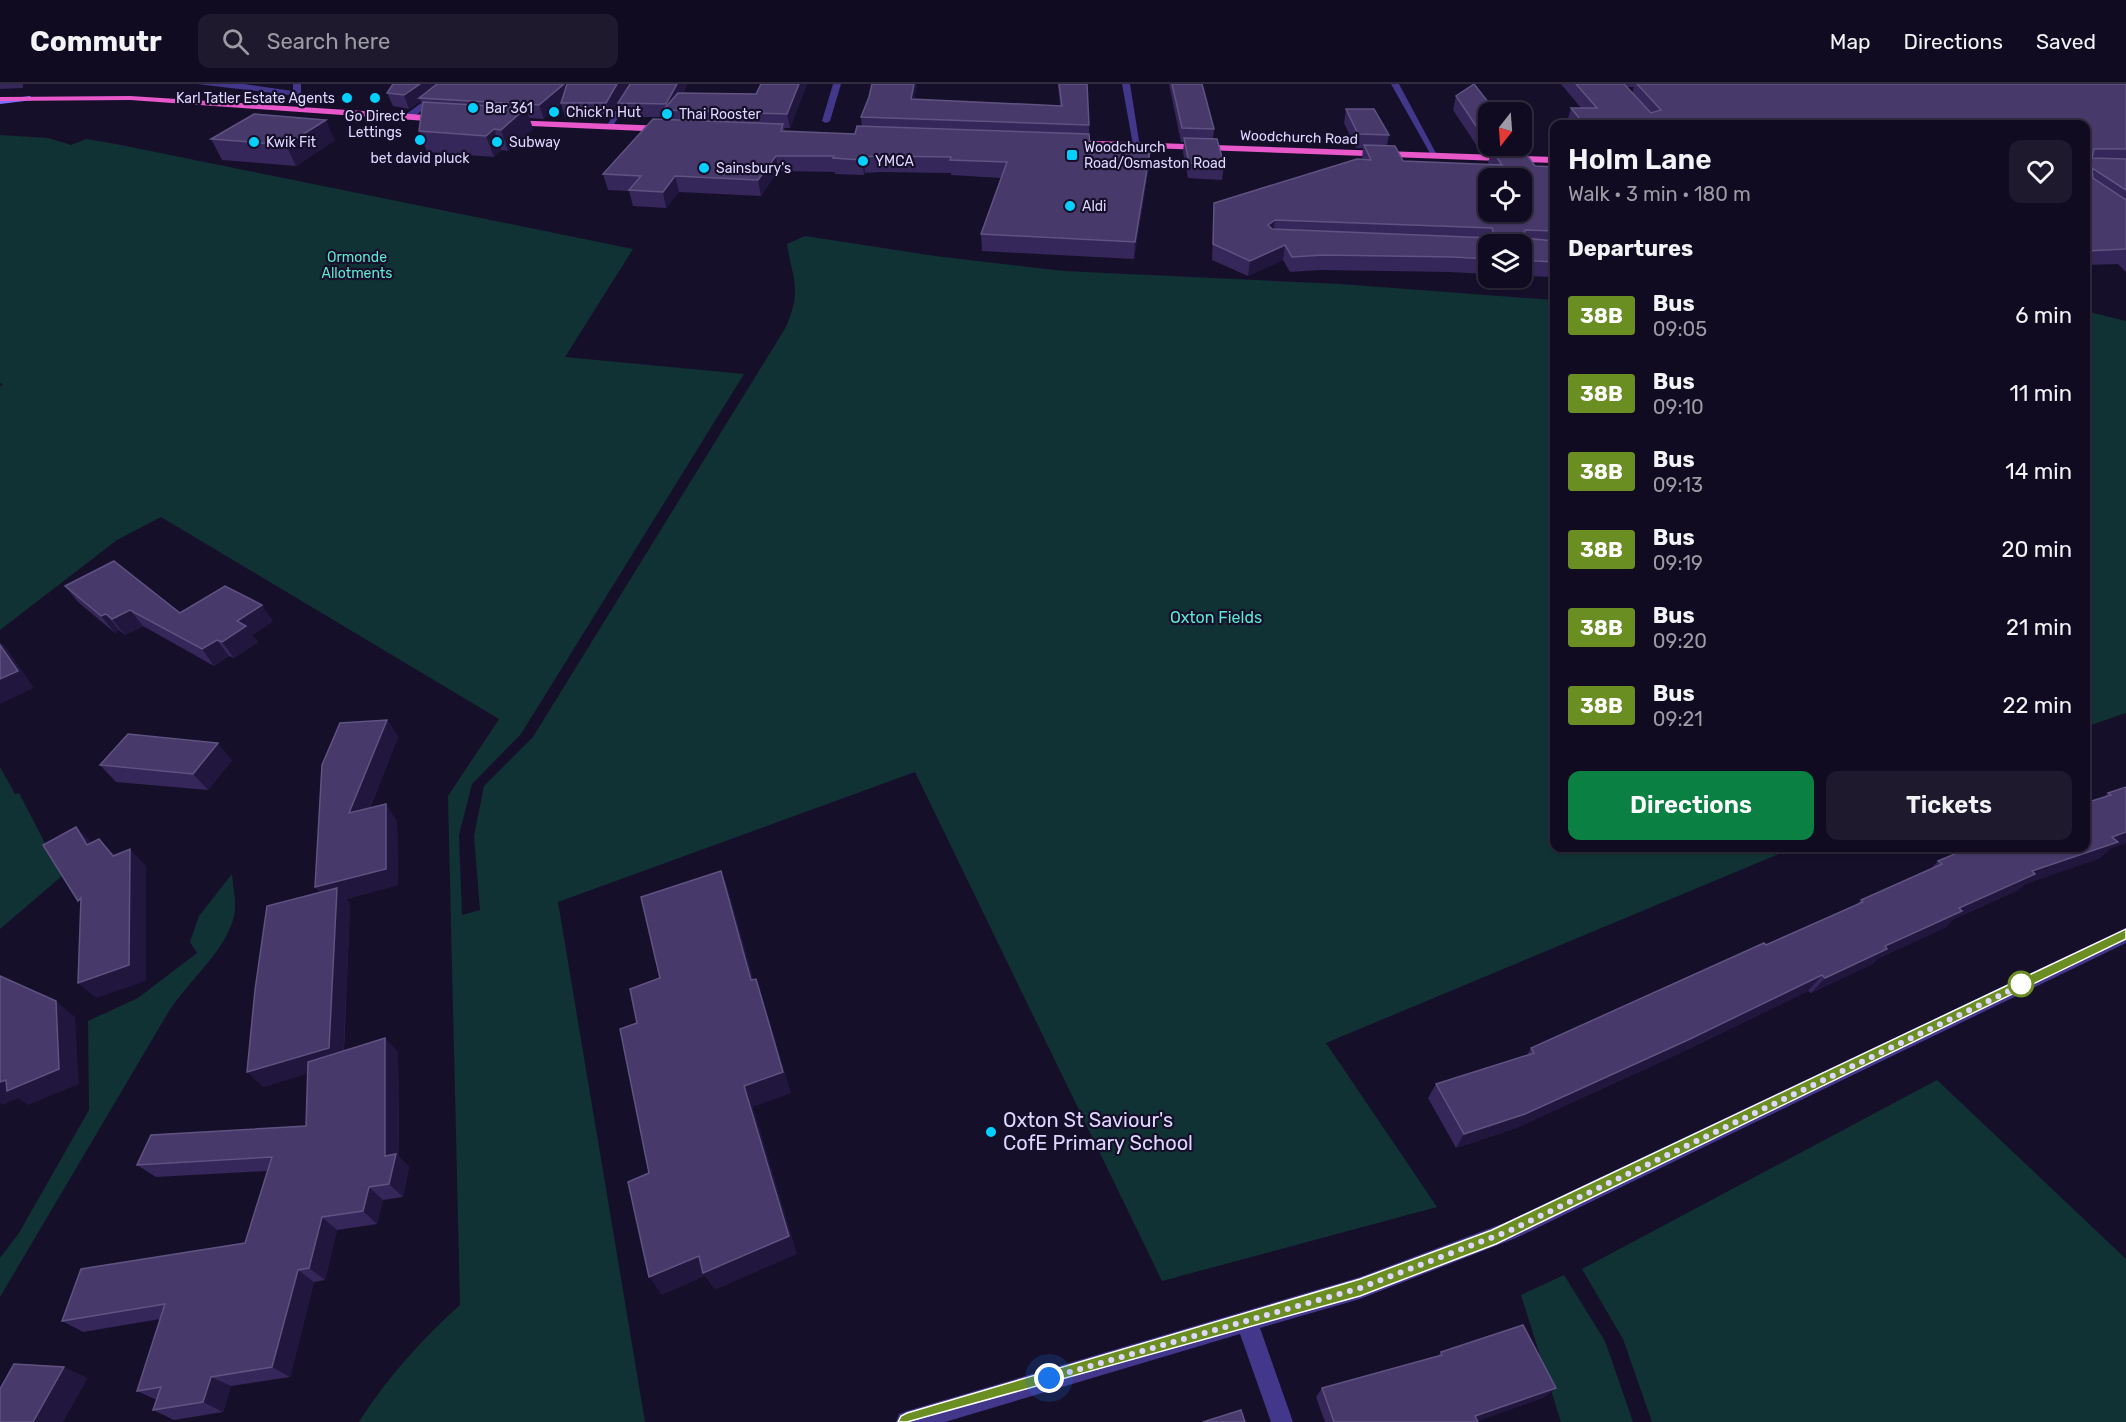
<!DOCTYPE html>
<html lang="en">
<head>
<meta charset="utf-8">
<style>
	:root { --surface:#100b20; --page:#1e192d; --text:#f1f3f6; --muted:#9c9ba5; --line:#302b3e; --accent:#0b8043 }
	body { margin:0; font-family:Rubik,sans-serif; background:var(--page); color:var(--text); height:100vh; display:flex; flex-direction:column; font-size:22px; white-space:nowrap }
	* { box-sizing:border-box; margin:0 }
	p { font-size:20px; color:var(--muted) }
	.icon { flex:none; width:33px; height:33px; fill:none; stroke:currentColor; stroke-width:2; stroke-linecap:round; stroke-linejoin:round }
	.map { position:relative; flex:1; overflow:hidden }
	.side { position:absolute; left:1550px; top:36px; width:540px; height:732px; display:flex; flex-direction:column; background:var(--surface); border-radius:12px; box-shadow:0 2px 4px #0004,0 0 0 2px var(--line) }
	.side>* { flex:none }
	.badge { padding:0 12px; border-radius:4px; font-size:21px; line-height:39px }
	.needle { width:39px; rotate:197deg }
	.tools { position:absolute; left:1478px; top:18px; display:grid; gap:12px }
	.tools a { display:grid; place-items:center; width:54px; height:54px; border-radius:12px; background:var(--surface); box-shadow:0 2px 4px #0004,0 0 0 2px var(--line); font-size:30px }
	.you { position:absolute; width:30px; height:30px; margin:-15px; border:4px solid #fff; border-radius:50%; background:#1a73e8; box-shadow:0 0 0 9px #1a73e833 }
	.map>.badge { position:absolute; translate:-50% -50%; box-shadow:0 0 0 3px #fff }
	h2 { padding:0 18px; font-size:22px; line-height:54px }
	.round { display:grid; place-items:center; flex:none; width:63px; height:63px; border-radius:12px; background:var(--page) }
	.summary { display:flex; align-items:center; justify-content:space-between; height:102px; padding:0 18px }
	h1 { font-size:28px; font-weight:600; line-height:45px }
	.primary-button { display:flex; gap:12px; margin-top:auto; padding:12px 18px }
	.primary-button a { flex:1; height:69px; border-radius:12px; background:var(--accent); color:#fff; font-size:24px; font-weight:600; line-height:69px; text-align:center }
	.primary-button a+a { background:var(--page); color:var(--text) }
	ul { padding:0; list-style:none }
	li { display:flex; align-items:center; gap:18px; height:78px; padding:0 18px }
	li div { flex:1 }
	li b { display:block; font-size:22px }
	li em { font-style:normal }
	li .badge { min-width:66px; font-weight:700; text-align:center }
	header { display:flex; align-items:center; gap:36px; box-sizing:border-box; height:84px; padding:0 30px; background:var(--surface); border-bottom:2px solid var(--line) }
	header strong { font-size:28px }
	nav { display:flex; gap:33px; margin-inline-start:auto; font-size:21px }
	.search { width:420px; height:54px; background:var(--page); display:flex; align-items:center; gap:15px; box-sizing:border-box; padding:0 21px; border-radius:12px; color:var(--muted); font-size:22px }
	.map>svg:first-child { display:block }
</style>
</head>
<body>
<header>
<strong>Commutr</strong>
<div class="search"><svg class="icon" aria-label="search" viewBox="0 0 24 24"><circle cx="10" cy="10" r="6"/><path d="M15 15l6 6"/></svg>Search here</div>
<nav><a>Map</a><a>Directions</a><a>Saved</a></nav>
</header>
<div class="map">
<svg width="2126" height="1338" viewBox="0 0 2126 1338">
	<rect width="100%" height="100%" fill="#160f2a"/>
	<!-- green -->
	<g fill="#113234">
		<path d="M0,51L48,54L71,61L86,55L116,60L633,165L565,273L744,290L521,650L472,700L459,751L462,831L480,826L474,752L484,702L533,653L786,243C802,205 793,197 787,160L805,152L935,172L1064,187L1340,200L1554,216V764H1793L1326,959L1437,1123L1162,1197L915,688L558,818L645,1338H359C387,1294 421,1256 460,1221L448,712L499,635L161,433L117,456L0,546V302L3,300L0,299Z"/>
		<polygon points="2085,227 2126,237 2126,629 2085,643"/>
		<polygon points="0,683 15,710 19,709 62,792 0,845"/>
		<path d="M232,790C233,804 237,819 234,832C226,867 189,896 169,927L0,1213V1174L19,1149L89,1026L88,937L138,914L197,869L190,858L199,832Z"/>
		<polygon points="1937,996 2126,1175 2126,1338 1652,1338 1623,1255 1582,1185"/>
		<polygon points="1564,1191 1605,1257 1633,1338 1561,1338 1521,1211"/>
	</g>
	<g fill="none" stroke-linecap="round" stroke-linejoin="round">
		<!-- minor -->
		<g fill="#42378b" fill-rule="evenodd">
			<polygon points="197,0 244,0 293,7 293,0 301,0 301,10 297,12"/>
			<polygon points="447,0 456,0 411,35 405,35 405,31"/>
			<polygon points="631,0 639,0 611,45 605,45"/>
			<polygon points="833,0 841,0 830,37 826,39 822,37"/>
			<polygon points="1122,0 1130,0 1140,63 1133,61"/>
			<polygon points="1391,0 1399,0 1438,73 1431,71"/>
			<polygon points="2126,844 2126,859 1516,1154 1360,1215 1260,1244 1293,1338 1271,1338 1240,1250 945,1338 896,1338 899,1330 907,1327 1360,1193 1504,1139"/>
		</g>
		<!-- secondary -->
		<polygon fill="#7e6eff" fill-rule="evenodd" points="30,12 33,16 0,20 0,16"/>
		<!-- trunk -->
		<g fill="#e858ca" fill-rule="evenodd">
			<polygon points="130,12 441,32 445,35 441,38 130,16 0,17 0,13"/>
			<polygon points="509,36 666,42 670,45 666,48 506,41"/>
			<polygon points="1069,56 1554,73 1554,79 1066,61 1065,59"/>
		</g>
	</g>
	<!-- wall -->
	<g fill="#352759" fill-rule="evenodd">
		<polygon points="0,0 23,0 23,4 0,5"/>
		<polygon points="564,0 566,4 567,0 628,0 610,32 565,33 561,20 544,35 529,34 533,45 508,67 501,66 494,73 427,68 419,47 422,22 421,17 409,25 393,22 387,9"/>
		<polygon points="630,0 687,0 683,9 756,10 761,0 807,0 790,44 784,44 785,47 855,50 862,42 861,33 869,13 872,0 917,0 914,15 1060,22 1058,0 1087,0 1090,64 1150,67 1149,83 1134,175 982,167 981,150 1001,94 951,91 951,89 879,88 865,89 864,91 835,90 835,88 778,87 761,112 679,108 666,124 633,122 629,107 608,106 603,90 665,36 664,33 621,33 618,19"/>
		<polygon points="1169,0 1202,0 1214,45 1213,55 1224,81 1222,96 1188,94 1183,68 1184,58 1181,58"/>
		<path d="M1561,0H2126V188L2118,180L2085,181V40H1569L1567,38L1571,24H1581ZM1627,3H1634L1632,9Z"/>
		<polygon points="1456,12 1488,28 1488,62 1514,62 1513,66 1535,82 1554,83 1554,193 1521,192 1521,160 1488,160 1488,190 1449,188 1320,186 1290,188 1283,176 1248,192 1212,176 1214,119 1362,75 1363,64 1356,64 1344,39 1346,25 1389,51 1387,61 1403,77 1489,81 1488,79 1491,69 1481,68 1453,26"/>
		<polygon points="211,55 335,56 296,82 222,76"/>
		<polygon points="65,502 180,529 273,537 252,551 258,558 234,574 229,572 214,582 143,542 125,551 119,546 115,549 78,518"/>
		<polygon points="387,636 398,653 370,724 397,737 398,801 346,815 350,821 344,967 398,968 399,1073 409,1083 403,1113 383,1116 377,1140 337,1146 325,1196 314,1198 290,1293 231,1302 223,1328 174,1336 153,1326 157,1316 137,1307 160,1235 83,1248 62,1237 245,1159 267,1087 156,1093 137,1081 306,1042 308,989 263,1003 319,809"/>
		<polygon points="232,676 208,706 116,698 100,681"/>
		<polygon points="2126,703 2126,759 2111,764 2100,774 2025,800 2018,806 1952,836 1946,843 1877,875 1872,880 1811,909 1808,907 1678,970 1516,1044 1456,1064 1428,1014 1436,1000 1527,971 1531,964 1857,820 1861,816 1931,785 1938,777 2104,713 2108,709"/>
		<polygon points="1441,1268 1545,1313 1477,1337 1478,1338 1325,1338 1316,1313 1322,1304 1438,1272"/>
	</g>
	<!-- shaded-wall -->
	<g fill="#21163e">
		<polygon points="420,0 444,0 419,14 421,17 409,25 404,11"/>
		<polygon points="564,0 568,14 544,35 539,21"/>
		<polygon points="617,0 628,0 610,32 606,19"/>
		<polygon points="677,0 687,0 673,27 668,26 666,20"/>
		<polygon points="799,0 807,0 790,44 787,30"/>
		<polygon points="914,0 917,0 912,28 911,15"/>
		<polygon points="526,24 533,45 508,67 501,46"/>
		<polygon points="326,36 335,56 296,82 286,61"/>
		<polygon points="494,45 501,66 494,73 486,52"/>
		<polygon points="1150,67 1149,83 1134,175 1135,158"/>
		<polygon points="776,72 778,87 761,112 758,96"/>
		<polygon points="863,73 865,89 864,91 862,76"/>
		<polygon points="675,92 679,108 666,124 663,108"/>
		<polygon points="1275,136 1273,151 1268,141"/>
		<polygon points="1285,161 1283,176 1248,192 1250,177"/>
		<polygon points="262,521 273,537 252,551 258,558 234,574 222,558 237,537"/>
		<polygon points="130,526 143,542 125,551 112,535"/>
		<polygon points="106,530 119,546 115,549 101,532"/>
		<polygon points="217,556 229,572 214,582 202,565"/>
		<polygon points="0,558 7,565 34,604 0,620"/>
		<polygon points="387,636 398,653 361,746 349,729"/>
		<polygon points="218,659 232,676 208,706 193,690"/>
		<polygon points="386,720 397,737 398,801 346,815 350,821 343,979 263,1003 247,988 328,820 315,803"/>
		<polygon points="76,743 93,760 87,761"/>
		<polygon points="2126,748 2126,759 2111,764 2100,774 2025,800 2018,806 1952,836 1946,843 1877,875 1872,880 1811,909 1825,894 1959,824 2032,787 2112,753"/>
		<polygon points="99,755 115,771 113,772"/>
		<polygon points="130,765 146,782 146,897 96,914 78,899"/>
		<polygon points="721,787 730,811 760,919 751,896"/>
		<polygon points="1822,891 1808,907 1678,970 1516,1044 1456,1064 1464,1050"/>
		<polygon points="756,895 764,918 791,1009 753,1023 797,1170 715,1206 705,1192 662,1211 649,1193 699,1172 744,1002"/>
		<polygon points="56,917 75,933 79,1000 28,1021 18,1014 3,1021 0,1019 0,998"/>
		<polygon points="385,954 398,968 399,1073 409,1083 403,1113 389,1100 385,1072"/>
		<polygon points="369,1103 383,1116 377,1140 363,1127"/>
		<polygon points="322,1133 337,1146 325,1196 309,1184"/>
		<polygon points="298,1186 314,1198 290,1293 272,1283"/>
		<polygon points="64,1283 88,1294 63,1338 33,1338"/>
		<polygon points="211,1293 231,1302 223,1328 203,1318"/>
		<polygon points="1556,1304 1545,1313 1475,1338 1475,1332"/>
	</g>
	<!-- building -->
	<g fill="#473a6a" stroke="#5f5382" stroke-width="1.5" fill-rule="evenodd">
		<polygon points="393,0 420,0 404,11 387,9"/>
		<polygon points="437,0 564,0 539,21 419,14"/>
		<polygon points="567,0 617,0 606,19 561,19"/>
		<polygon points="630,0 677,0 666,20 618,19"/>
		<polygon points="761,0 799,0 787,30 663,26 678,9 756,10"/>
		<polygon points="872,0 914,0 911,15 1062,22 1059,0 1087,0 1089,41 861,33 869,13"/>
		<polygon points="1172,0 1202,0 1214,45 1182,44"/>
		<polygon points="1474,0 1496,28 1488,28 1488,54 1484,54 1456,12"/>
		<polygon points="1576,0 1624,0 1651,29 1661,26 1637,0 2126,0 2126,65 2094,65 2092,74 2126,75 2126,106 2092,84 2093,94 2126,116 2126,165 2086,167 2085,168 2085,40 1584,40 1571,24 1597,24"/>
		<polygon points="423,18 526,24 501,46 494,45 486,52 419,47"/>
		<polygon points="1346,25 1374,25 1389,51 1358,50"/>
		<polygon points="254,30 326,36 286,61 211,55"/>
		<polygon points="653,35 783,40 781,47 855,50 857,42 1089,50 1090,64 1150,67 1135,158 981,150 1007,78 950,76 951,73 877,72 863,73 862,76 833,74 834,72 776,72 758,96 675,92 663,108 629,106 641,92 603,90"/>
		<polygon points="1184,54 1217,55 1224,81 1189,79"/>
		<path d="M1364,61L1395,62L1403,77L1502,81L1491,65L1523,66L1535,82L1554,83V147L1525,146L1523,154L1554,157V178L1521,176V160H1488V175L1453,173L1323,171L1292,173L1285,161L1250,177L1213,160L1214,119L1357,75L1371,76ZM1488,94H1521V128H1488ZM1275,136L1492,144L1494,152L1492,154L1272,145L1268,141Z"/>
		<polygon points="114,477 180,529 225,502 262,521 237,537 246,542 222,558 217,556 202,565 130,526 112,535 106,530 101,532 65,502"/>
		<polygon points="0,561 18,587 0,595"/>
		<polygon points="387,636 349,729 386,720 386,785 315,803 322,681 340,639"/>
		<polygon points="128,650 218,659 193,690 100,681"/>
		<polygon points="2126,703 2126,748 2112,753 2118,758 2032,787 2035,790 1959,824 1962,827 1885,862 1887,865 1825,894 1822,891 1690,955 1525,1030 1464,1050 1436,1000 1534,969 1531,964 1764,859 1766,861 1863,818 1861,816 1942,780 1938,777 1969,764 2085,764 2085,719 2111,711 2108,709"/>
		<polygon points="76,743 87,761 99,755 113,772 130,765 129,881 78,899 81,814 78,817 43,761"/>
		<polygon points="721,787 751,896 756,895 783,988 744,1002 789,1152 703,1189 699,1172 649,1193 628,1098 649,1089 620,945 637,939 630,905 660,894 641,813"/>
		<polygon points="337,804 329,964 247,988 255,906 267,822"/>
		<polygon points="0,892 56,917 59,985 7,1007 6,996 0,998"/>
		<polygon points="385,954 385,1072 396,1070 389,1100 369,1103 363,1127 322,1133 309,1184 298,1186 272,1283 211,1293 203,1318 153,1326 161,1303 137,1307 165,1220 62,1237 81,1185 245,1159 272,1073 137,1081 151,1051 306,1042 308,978"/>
		<polygon points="1523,1241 1556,1304 1475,1332 1478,1338 1334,1338 1322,1304 1442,1271 1441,1268"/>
		<polygon points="14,1280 64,1283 33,1338 0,1338 0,1305"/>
		<polygon points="1241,1326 1245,1338 1203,1338"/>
	</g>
	<!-- line -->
	<polygon fill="#6b8e23" stroke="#fff" stroke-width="1.5" points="2126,845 2126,855 1496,1160 1360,1212 907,1338 898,1338 901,1332 907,1329 1360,1195 1492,1146"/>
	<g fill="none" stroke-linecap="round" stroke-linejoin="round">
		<!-- walk -->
		<polyline stroke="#dfd7ff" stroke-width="6" stroke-dasharray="0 10.8" points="1049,1294 1360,1204 1509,1147 2030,897 2021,900"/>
	</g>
	<!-- markers -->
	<g fill="#03d0ff" stroke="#160f2a" stroke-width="2">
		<circle cx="347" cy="14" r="6"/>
		<circle cx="375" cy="14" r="6"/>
		<circle cx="473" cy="24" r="6"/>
		<circle cx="554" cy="28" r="6"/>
		<circle cx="667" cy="30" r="6"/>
		<circle cx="420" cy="56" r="6"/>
		<circle cx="254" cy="58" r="6"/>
		<circle cx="497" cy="58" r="6"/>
		<rect x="1066" y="65" width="12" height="12" rx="3"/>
		<circle cx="863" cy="77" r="6"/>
		<circle cx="704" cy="84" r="6"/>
		<circle cx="1070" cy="122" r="6"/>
		<circle cx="991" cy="1048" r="6"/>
	</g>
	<circle fill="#fff" stroke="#6b8e23" stroke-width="3" cx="2021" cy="900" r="12"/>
	<g text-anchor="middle" stroke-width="4.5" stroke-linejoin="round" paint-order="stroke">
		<!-- far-poi labels -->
		<g font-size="14" fill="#dfd7ff" stroke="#160f2a" text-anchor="start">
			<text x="335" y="19" text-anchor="end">Karl Tatler Estate Agents</text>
			<text x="485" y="29">Bar 361</text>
			<text x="566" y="33">Chick'n Hut</text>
			<text x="679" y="35">Thai Rooster</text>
			<text x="375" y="37" text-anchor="middle">Go Direct<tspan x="375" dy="16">Lettings</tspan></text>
			<text x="266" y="63">Kwik Fit</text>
			<text x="509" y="63">Subway</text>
			<text x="1084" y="68">Woodchurch<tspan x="1084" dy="16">Road/Osmaston Road</tspan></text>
			<text x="420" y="79" text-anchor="middle">bet david pluck</text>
			<text x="875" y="82">YMCA</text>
			<text x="716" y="89">Sainsbury's</text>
			<text x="1082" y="127">Aldi</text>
		</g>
		<!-- far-street labels -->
		<g font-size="14" fill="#dfd7ff" stroke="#160f2a">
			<text transform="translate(1299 53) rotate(2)" y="5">Woodchurch Road</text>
		</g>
		<!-- far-park labels -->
		<g font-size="14" fill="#5be7d0" stroke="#160f2a">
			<text x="357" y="178">Ormonde<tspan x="357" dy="16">Allotments</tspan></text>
		</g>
		<!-- park labels -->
		<g font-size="16" fill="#5be7d0" stroke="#160f2a">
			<text x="1216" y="539">Oxton Fields</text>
		</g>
		<!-- near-poi labels -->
		<g font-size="20" fill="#dfd7ff" stroke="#160f2a" text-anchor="start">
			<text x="1003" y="1043">Oxton St Saviour's<tspan x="1003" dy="23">CofE Primary School</tspan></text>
		</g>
	</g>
</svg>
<div class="tools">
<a><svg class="needle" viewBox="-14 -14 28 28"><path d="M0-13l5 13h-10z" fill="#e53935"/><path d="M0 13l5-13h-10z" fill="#9c9ba5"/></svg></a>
<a><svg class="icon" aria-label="locate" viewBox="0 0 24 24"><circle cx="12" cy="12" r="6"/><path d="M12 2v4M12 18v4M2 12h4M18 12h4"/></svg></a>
<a><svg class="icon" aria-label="layers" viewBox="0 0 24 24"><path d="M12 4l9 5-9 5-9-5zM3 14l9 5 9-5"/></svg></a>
</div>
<div class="you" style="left:1049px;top:1294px"></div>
<section class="side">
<div class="summary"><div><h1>Holm Lane</h1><p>Walk · 3 min · 180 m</p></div><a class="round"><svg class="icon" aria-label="heart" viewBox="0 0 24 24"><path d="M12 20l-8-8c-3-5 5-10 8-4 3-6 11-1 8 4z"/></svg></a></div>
<h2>Departures</h2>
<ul>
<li><span class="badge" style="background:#6b8e23;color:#fff">38B</span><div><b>Bus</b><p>09:05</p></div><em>6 min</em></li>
<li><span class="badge" style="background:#6b8e23;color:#fff">38B</span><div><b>Bus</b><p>09:10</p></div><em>11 min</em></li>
<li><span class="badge" style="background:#6b8e23;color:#fff">38B</span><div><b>Bus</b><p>09:13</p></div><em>14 min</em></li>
<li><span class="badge" style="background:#6b8e23;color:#fff">38B</span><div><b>Bus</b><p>09:19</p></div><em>20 min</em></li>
<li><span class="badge" style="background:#6b8e23;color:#fff">38B</span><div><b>Bus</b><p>09:20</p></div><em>21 min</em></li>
<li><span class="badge" style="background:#6b8e23;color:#fff">38B</span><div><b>Bus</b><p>09:21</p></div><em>22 min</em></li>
</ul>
<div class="primary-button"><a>Directions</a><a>Tickets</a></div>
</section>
</div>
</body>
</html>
